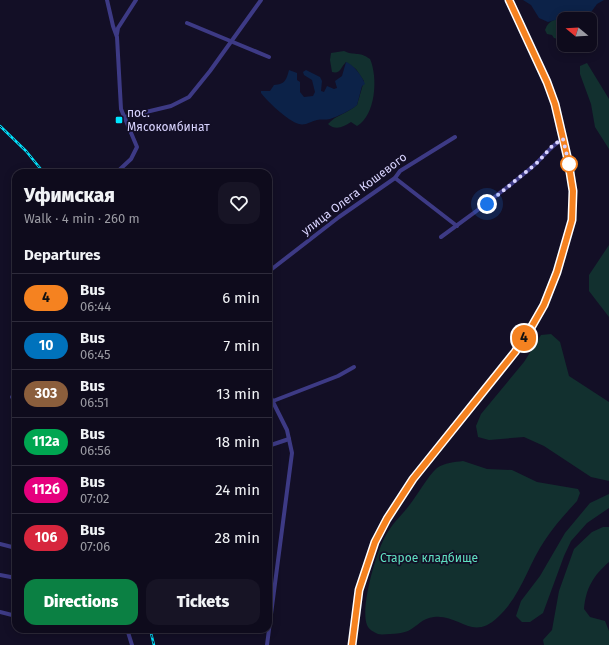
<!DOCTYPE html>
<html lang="en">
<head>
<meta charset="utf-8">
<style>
	:root { --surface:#0e0b1c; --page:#171425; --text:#f1f3f6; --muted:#9b9ba3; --line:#2e2b3b; --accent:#0b8043 }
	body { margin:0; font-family:"Fira Sans",sans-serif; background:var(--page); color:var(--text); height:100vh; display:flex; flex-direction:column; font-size:15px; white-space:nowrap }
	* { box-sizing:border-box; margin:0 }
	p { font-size:13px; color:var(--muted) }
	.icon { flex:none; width:22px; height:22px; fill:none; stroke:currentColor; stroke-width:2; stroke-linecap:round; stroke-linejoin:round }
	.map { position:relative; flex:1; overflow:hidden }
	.sheet { position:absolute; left:12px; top:169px; width:260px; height:464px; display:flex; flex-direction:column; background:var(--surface); border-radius:12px; box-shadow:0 2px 10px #0003,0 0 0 1px var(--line) }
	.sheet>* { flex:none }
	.badge { padding:0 8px; border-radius:13px; font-size:14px; line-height:26px }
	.needle { width:26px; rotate:288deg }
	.fabs { position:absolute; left:557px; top:12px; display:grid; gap:8px }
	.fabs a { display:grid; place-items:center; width:40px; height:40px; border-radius:8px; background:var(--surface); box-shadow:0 2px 10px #0003,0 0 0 1px var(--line); font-size:20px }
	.you { position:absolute; width:20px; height:20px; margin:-10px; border:3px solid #fff; border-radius:50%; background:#1a73e8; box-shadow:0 0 0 6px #1a73e833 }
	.map>.badge { position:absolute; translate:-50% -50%; box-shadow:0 0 0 2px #fff }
	h2 { padding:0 12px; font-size:15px; line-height:36px }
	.round { display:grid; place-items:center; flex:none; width:42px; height:42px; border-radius:12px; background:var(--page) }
	.headline { display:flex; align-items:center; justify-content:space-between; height:68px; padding:0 12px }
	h1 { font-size:19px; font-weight:800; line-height:30px }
	.primary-button { display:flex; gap:8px; margin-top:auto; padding:8px 12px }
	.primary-button a { flex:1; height:46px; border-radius:12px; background:var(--accent); color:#fff; font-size:16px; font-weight:800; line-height:46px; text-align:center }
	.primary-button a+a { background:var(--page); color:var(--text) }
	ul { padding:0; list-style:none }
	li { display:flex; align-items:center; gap:12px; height:48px; padding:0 12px; border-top:1px solid var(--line) }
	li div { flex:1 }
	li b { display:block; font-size:15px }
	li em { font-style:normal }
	li .badge { min-width:44px; font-weight:700; text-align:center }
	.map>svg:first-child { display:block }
</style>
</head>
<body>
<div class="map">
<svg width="609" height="645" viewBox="0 0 609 645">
	<rect width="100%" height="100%" fill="#130f26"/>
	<!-- green -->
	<g fill="#12302f">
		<path d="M566,17L573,19H564V41L554,38L552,35L547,34L545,30C549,19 557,19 566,17Z"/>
		<path d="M344,51C354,56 359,51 370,59C378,77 376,115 357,126L351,122C343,127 336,131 328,124C336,115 348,113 357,105L364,81L356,69L346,62C340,68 341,74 332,72L330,60L331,53Z"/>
		<polygon points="587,63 609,99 609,149 595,127 591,104 580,74 580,66"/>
		<polygon points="609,245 609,317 589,291 589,275"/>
		<polygon points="551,334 560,342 569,376 609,402 609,481 591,477 544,446 524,437 489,440 478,437 476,426 481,414 524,362 541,335"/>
		<path d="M463,461L487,469L512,470L537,482L578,489L580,493L577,501C566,513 554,526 545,540C528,565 521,596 498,617C472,642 460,614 434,617C422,618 418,626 408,631C403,633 396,634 390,634C386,634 382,635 378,634C374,632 369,630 367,625C360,608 376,552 386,535C392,524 400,517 408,507C417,496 427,477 437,468C444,463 455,462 463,461Z"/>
		<polygon points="609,494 609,508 587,523 571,541 564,556 543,613 530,622 522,622 516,616 521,601 540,576 565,533 590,503"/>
		<path d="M603,527H609V562C593,576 586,588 584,609L590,617L605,621L609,631V645H544L543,640L552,630L559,591L574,549L592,532Z"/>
	</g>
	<!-- water -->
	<g fill="#0c2248">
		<polygon points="523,0 604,0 597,4 586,19 573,19 566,17 548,22 539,18 531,5"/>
		<path d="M346,62C353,64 362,76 365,84L362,86L357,105C352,110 336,117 330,119C326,120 321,119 317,120C312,121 305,126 299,124C288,121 268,102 261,93V91H270L274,85C285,84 286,81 289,70L297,73V80L300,82V92L304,97L313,96L315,92L312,80L304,75L303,72L306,70L320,77L322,81L321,91L324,92L327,86L334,89L337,88L335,81L342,76Z"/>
	</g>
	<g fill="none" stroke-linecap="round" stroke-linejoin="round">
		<!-- minor -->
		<g stroke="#3d3a85" stroke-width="4">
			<polyline points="107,0 113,26 117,37 121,109 137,147 131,159 116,173"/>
			<polyline points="187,23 269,57"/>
			<polyline points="117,34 118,28 136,0"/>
			<polyline points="125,117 171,106 189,97 210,71 261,0"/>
			<polyline points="395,178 457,226"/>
			<path d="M441,237C472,215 502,192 531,168C543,158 550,146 563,139"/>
			<polyline points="268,272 339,217 395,178 400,171 455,137"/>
			<polyline points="12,397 16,397"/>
			<polyline points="273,401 338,376 354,367"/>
			<polyline points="268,446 289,439"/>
			<polyline points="0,544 16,548"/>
			<polyline points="0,575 16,578"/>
			<polyline points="0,612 16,616"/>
			<polyline points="127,629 132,645"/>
			<polyline points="267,645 292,453 287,430 268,392"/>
		</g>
		<!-- major -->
		<polyline stroke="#c25bff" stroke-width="5" points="352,645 359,590 375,542 387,519 413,479 515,352 532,326 544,305 557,272 572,220 573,191 568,160 555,104 547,82 509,0"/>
		<!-- rail casing -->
		<g stroke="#00e5ff" stroke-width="2.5">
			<g id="rail">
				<polyline points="0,126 26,151 44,173"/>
				<polyline points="150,629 154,645"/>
			</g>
		</g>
		<!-- rail -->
		<use href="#rail" stroke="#130f26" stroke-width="1" stroke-dasharray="3" stroke-linecap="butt"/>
	</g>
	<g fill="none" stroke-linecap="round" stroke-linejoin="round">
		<!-- line casing -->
		<g stroke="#fff" stroke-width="9">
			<polyline id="line" points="352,645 359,590 375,542 387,519 413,479 515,352 532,326 544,305 557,272 572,220 573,191 568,160 555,104 547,82 509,0"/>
		</g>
		<!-- line -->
		<use href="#line" stroke="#f58220" stroke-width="6"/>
		<!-- walk -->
		<polyline stroke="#d9d4ff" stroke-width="4" stroke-dasharray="0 7.2" points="487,204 538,162 553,145 563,139 569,164"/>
	</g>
	<!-- markers -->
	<rect fill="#00e5ff" stroke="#130f26" stroke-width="1.5" x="115" y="116" width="8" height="8" rx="2"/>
	<circle fill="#fff" stroke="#f58220" stroke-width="2" cx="569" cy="164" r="8"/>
	<g text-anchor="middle" stroke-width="3.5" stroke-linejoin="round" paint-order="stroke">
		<!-- poi labels -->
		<g font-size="12" fill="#d9d4ff" stroke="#130f26" text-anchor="start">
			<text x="127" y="117">пос.<tspan x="127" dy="14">Мясокомбинат</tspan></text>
		</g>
		<!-- street labels -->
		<g font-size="12" fill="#d9d4ff" stroke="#130f26">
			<text transform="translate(354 194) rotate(-37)" y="4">улица Олега Кошевого</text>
		</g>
		<!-- park labels -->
		<g font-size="12" fill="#5fe0c0" stroke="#130f26">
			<text x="429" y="562">Старое кладбище</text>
		</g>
	</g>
</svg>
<div class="fabs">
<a><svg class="needle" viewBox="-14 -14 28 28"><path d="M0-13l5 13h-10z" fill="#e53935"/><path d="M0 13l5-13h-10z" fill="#9b9ba3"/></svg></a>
</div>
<div class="you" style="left:487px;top:204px"></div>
<b class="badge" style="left:524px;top:338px;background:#f58220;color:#111">4</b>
<section class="sheet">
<div class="headline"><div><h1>Уфимская</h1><p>Walk · 4 min · 260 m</p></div><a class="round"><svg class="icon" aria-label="heart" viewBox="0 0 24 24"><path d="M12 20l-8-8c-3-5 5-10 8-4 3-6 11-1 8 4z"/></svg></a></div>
<h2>Departures</h2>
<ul>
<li><span class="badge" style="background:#f58220;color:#111">4</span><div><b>Bus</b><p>06:44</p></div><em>6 min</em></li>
<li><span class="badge" style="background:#0072bc;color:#fff">10</span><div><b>Bus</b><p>06:45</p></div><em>7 min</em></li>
<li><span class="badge" style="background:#8b5e3c;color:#fff">303</span><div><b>Bus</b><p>06:51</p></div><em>13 min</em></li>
<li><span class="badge" style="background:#00a651;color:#fff">112а</span><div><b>Bus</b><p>06:56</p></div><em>18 min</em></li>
<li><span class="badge" style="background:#e6007e;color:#fff">112б</span><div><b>Bus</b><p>07:02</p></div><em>24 min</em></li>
<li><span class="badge" style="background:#d7263d;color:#fff">106</span><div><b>Bus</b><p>07:06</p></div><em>28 min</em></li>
</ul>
<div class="primary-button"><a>Directions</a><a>Tickets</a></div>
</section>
</div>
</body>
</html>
